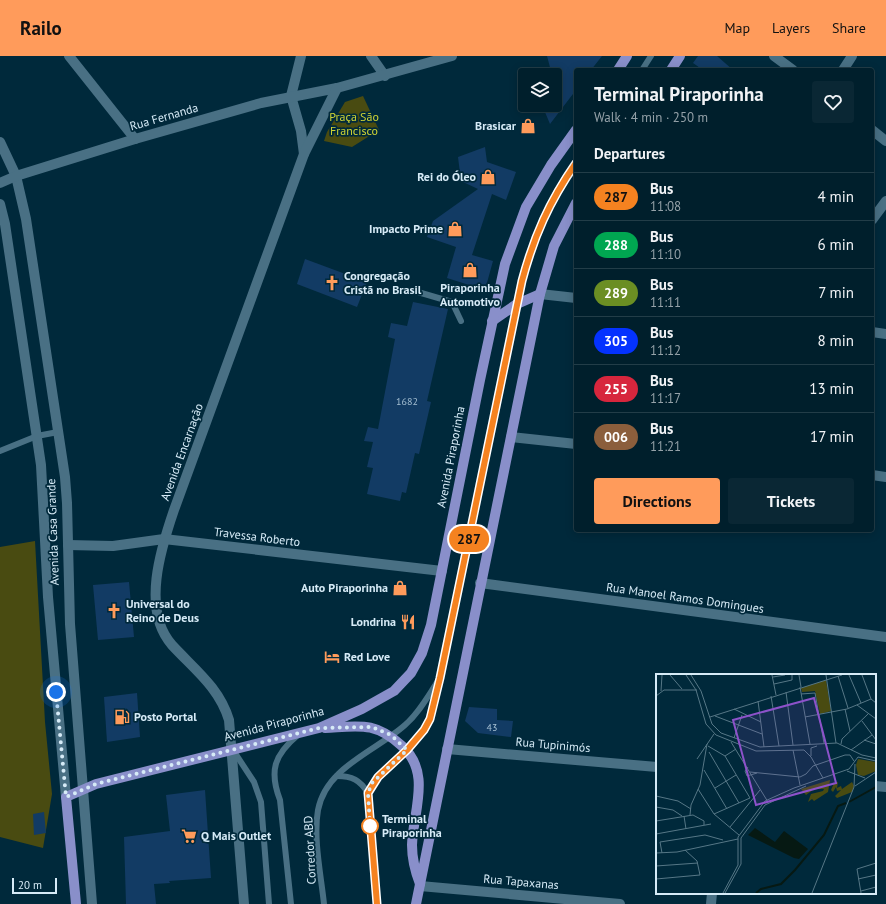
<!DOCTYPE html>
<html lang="en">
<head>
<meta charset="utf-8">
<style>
	:root { --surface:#001f2c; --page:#0a2734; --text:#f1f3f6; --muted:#95a2a9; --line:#223d48; --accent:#ff9b5b }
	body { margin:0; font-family:"PT Sans",sans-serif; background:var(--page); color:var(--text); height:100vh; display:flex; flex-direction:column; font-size:15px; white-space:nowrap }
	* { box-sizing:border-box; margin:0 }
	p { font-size:13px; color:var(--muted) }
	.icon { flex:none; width:22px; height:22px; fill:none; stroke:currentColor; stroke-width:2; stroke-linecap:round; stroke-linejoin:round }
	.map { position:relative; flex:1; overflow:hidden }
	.details { position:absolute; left:574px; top:12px; width:300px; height:464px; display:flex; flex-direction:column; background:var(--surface); border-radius:4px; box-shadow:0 2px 10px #0003,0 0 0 1px var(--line) }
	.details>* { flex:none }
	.badge { padding:0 8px; border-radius:13px; font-size:14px; line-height:26px }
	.buttons { position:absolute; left:518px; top:12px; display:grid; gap:8px }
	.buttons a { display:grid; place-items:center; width:44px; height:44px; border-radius:4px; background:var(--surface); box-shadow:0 2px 10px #0003,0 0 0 1px var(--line); font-size:20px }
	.scale { position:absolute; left:12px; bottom:10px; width:45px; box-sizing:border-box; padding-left:4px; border:2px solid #d6ebf7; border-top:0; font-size:11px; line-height:14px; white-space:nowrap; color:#d6ebf7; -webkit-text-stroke:3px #00293b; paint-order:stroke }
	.you { position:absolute; width:20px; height:20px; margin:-10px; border:3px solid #fff; border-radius:50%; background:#1a73e8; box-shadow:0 0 0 6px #1a73e833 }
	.map>.badge { position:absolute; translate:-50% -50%; box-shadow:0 0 0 2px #fff }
	h2 { padding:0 20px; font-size:15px; line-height:36px }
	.round { display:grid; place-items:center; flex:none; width:42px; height:42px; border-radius:4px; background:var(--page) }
	.headline { display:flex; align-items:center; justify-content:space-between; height:68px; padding:0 20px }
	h1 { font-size:19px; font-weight:600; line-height:30px }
	.cta { display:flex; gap:8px; margin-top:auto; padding:8px 20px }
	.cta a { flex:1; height:46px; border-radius:4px; background:var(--accent); color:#111; font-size:16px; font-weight:600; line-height:46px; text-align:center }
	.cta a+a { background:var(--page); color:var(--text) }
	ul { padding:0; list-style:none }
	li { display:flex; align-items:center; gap:12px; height:48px; padding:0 20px; border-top:1px solid var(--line) }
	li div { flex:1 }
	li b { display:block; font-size:15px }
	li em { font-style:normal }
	li .badge { min-width:44px; font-weight:700; text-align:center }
	header { display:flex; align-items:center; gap:24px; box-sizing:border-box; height:56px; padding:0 20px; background:var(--accent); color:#111 }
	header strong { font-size:19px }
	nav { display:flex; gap:22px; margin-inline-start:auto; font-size:14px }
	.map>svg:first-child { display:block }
</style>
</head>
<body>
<header>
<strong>Railo</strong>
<nav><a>Map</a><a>Layers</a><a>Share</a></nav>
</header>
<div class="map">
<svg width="886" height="848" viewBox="0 0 886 848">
	<rect width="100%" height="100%" fill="#00293b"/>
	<!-- green -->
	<g fill="#494b11">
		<polygon points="363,40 379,74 352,91 324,85 327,76 345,46"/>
		<polygon points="35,485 45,666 52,738 43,792 0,781 0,491"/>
	</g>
	<!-- building -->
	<g fill="#123b64">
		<polygon points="547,0 602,0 591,14 576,14 576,34 550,68 542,49 555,49 555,19 552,19"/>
		<polygon points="698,0 717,0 733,14 703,14 693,7"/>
		<polygon points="485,91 487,106 516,116 506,144 492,138 472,199 493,205 485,234 447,222 456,191 427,181 433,165 478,133 461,125 458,101"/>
		<polygon points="305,203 367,226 357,251 297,228"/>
		<polygon points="413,246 448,253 427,345 431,346 419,398 415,397 406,437 402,436 400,445 367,438 373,412 367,411 373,386 364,385 368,371 378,373 395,283 388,281 391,267 407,270"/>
		<polygon points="129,526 134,581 98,584 93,529"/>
		<polygon points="137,637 140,681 107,686 104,641"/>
		<polygon points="469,651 497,653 497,664 513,665 511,681 478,677 465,665"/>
		<polygon points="205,734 211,822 169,825 170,827 154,828 156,848 126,848 124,781 170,775 166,739"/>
		<polygon points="44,756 46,777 34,779 33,758"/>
	</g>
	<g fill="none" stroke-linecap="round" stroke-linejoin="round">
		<!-- lane -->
		<g stroke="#497084" stroke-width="6">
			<polyline points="642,14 651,0"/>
			<polyline points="411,234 452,246 461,265"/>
			<polyline points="0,395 37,380 58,376"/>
			<polyline points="233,694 254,726 261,746 269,848"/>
			<path d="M337,720C352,720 360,724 368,737"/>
			<path d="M291,848L280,744C269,715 274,699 298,679"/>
			<path d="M324,848C321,819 313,782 318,754C326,711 376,695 405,669C419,657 428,640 438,625"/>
			<path d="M377,848L368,737L378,721L407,694L424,674L429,663L440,622L522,225C533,182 550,144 576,107"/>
		</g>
		<!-- street -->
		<g stroke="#497084" stroke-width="10">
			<polyline points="69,0 135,83"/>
			<polyline points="371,0 385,20"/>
			<polyline points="774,0 793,14"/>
			<polyline points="843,14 852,0"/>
			<polyline points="291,40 301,0"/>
			<polyline points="872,74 886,85"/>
			<polyline points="872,164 886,145"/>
			<polyline points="540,238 576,242"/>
			<polyline points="872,276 886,278"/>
			<polyline points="511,381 576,388"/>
			<polyline points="872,419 886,421"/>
			<polyline points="164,483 442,515"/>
			<polyline points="480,527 886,581"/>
			<polyline points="447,693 657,711"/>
			<polyline points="875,730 886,731"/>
			<polyline points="420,830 620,848"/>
			<polyline points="711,848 712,837"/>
		</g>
		<!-- secondary -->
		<g stroke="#497084" stroke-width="10">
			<polyline points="291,40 301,75 304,98"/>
			<polyline points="0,86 16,120 26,163 65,421 67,447 70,568 92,848"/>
			<polyline points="0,127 16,120 135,83 261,47 337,32 452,0"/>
			<polyline points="0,148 5,168 41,409 48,541 66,741"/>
			<polyline points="68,489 113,490 164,483"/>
			<path d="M244,848L229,664C219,631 194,613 172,589C141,554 161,492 174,454L304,98L337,32"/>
		</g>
		<!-- primary -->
		<g stroke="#898fca" stroke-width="10">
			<polyline points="618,14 627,0"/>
			<polyline points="671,14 680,0"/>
			<polyline points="492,265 517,248 540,238"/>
			<path d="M325,672C359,670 375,665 402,690C432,717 413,755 412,789C412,803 415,815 420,828"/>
			<polyline points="76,848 66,741 96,728 319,672 362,653 394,635 411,617 422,597 431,569 480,324 505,208 526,151 551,109 576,74"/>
			<polyline points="416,848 540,238 554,190 576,147"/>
		</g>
	</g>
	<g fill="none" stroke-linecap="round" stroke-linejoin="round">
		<!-- line casing -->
		<g stroke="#fff" stroke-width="9">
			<path id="line" d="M377,848L368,737L378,721L407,694L424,674L430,663L440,622L522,225C534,180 549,146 576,107"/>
		</g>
		<!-- line -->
		<use href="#line" stroke="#f58220" stroke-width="6"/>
		<!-- walk -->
		<polyline stroke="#d6ebf7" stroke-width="4" stroke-dasharray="0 7.2" points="56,636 66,741 96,728 319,672 372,671 391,679 407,694 372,727 368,737 370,770"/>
	</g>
	<!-- icons -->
	<defs>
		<g id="shop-bare" transform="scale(1.2)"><path d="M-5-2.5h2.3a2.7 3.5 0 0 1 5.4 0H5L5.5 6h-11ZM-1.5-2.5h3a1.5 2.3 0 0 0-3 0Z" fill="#ff9b5b" stroke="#00293b" stroke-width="2.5" paint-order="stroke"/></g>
		<g id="church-bare" transform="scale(1.2)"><path d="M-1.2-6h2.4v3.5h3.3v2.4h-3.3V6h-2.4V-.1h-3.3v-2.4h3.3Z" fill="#ff9b5b" stroke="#00293b" stroke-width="2.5" paint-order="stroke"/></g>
		<g id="restaurant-bare" transform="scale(1.2)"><path d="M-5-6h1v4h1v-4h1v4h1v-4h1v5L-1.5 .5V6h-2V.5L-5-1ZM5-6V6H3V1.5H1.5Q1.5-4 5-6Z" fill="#ff9b5b" stroke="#00293b" stroke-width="2.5" paint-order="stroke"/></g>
		<g id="hotel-bare" transform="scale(1.2)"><path d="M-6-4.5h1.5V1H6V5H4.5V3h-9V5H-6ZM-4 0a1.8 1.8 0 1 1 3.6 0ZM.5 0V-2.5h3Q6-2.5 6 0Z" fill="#ff9b5b" stroke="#00293b" stroke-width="2.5" paint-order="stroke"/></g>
		<g id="fuel-bare" transform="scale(1.2)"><path d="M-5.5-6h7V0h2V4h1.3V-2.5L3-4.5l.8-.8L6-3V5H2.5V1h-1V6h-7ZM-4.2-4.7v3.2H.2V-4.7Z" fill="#ff9b5b" stroke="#00293b" stroke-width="2.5" paint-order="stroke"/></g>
		<g id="supermarket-bare" transform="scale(1.2)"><path d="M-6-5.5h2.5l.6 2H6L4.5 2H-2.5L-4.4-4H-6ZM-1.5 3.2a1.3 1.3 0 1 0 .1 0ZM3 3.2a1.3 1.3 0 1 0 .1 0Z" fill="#ff9b5b" stroke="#00293b" stroke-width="2.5" paint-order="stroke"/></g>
	</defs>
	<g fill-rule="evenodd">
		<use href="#shop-bare" x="528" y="70"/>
		<use href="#shop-bare" x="488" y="121"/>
		<use href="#shop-bare" x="455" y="173"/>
		<use href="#shop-bare" x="470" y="214"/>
		<use href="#church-bare" x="332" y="227"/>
		<use href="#shop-bare" x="400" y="532"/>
		<use href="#church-bare" x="114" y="555"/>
		<use href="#restaurant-bare" x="408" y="566"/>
		<use href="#hotel-bare" x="332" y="601"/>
		<use href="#fuel-bare" x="122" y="661"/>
		<use href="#supermarket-bare" x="189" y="780"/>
	</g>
	<!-- markers -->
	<circle fill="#fff" stroke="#f58220" stroke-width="2" cx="370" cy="770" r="8"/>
	<g text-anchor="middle" stroke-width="3.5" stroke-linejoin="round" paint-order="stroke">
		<!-- number labels -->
		<g font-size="10" fill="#a5bfd2">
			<text x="407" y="349">1682</text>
			<text x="492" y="675">43</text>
		</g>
		<!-- street labels -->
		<g font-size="12" fill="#d6ebf7" stroke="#00293b">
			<text transform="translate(164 61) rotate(-16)" y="4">Rua Fernanda</text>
			<text transform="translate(182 396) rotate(-70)" y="4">Avenida Encarnação</text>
			<text transform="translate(451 401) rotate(-79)" y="4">Avenida Piraporinha</text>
			<text transform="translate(53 476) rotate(-92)" y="4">Avenida Casa Grande</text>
			<text transform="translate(257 481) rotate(7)" y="4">Travessa Roberto</text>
			<text transform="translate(685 542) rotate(8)" y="4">Rua Manoel Ramos Domingues</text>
			<text transform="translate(274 668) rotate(-15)" y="4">Avenida Piraporinha</text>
			<text transform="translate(553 689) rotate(5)" y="4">Rua Tupinimós</text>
			<text transform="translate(310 794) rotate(-93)" y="4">Corredor ABD</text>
			<text transform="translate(521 826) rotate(5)" y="4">Rua Tapaxanas</text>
		</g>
		<!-- park labels -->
		<g font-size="12" fill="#cfd435" stroke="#00293b">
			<text x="354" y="65">Praça São<tspan x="354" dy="14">Francisco</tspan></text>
		</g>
		<!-- poi labels -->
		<g font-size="12" font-weight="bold" fill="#d6ebf7" stroke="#00293b" text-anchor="end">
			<text x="516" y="74">Brasicar</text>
			<text x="476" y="125">Rei do Óleo</text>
			<text x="443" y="177">Impacto Prime</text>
			<text x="344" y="224" text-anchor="start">Congregação<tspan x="344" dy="14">Cristã no Brasil</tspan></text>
			<text x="470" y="236" text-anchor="middle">Piraporinha<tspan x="470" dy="14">Automotivo</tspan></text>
			<text x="388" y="536">Auto Piraporinha</text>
			<text x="126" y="552" text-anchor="start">Universal do<tspan x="126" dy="14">Reino de Deus</tspan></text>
			<text x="396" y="570">Londrina</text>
			<text x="344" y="605" text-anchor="start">Red Love</text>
			<text x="134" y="665" text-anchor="start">Posto Portal</text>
			<text x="201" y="784" text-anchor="start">Q Mais Outlet</text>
		</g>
		<!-- stop labels -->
		<g font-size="12" font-weight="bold" fill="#d6ebf7" stroke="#00293b" text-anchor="start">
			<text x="382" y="767">Terminal<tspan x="382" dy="14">Piraporinha</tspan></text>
		</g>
	</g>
	<!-- overview -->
	<g transform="translate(656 618)">
		<rect width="220" height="220" fill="#00293b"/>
		<path d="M170,6L175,37L164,40L159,17L146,18L145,14ZM202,85L220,88V97L208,102L202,101L200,91ZM174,106L172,118L158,127L156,125L152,128L155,120L167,117L168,115H158L150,121L145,115ZM182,108L181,114L185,112L186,115L196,108L198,112L196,118L181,124L179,122L185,116L181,117L180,113L177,118L175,116L178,109Z" fill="#494b11"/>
		<path d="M99,154L119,168L128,157L152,175L143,185L138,184L92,161Z" fill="#061913"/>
		<path fill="none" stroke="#061913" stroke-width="2" d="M193,128L220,113M100,219L105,215L125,210L139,196L168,161L182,132L190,129"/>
		<path fill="none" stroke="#567786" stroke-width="1" d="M14,1L26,15M30,1L40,16L50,50L60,61L100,77L148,76L155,83L167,104M35,1L45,17L56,50L65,59L104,73L181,69L206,81L220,84M116,1L120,21M143,1L145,13M170,1L180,69M193,1L205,29M206,1L215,25L220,29M182,2L192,34M117,3L129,1M118,10L136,6V1M144,13L154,70M5,17L6,1M130,18L137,71M145,20L159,19L168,69M0,22L8,16H41M115,22L123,72M102,27L108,73M201,31L220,45M78,35L105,48M189,35L194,57M59,42L106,60M54,43L186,1M149,43L191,35L215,25M206,47L220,66M78,64L86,41M208,66L220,70M75,68L112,128M185,70L186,65L212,40M52,72L69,82L94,124M137,76L144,111M195,76L216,61M53,78L83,129M69,82L80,75M155,82V74L161,72M41,85L58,60M92,93L89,97L91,102L101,99M48,96L71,135M191,97L209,104M94,98L144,103L150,100L157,92L189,81H194L198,87M199,112L220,98M59,114L80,101M42,115L58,140L83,161M0,122L22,127L35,135M0,133L17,136L26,142M58,140L94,124M34,141L35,131L44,111L51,70M28,142L30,155M0,147L37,141L48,147V151M74,153L104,116M0,160L55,150M0,179L21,178L82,165M6,179L4,168L49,161L67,166M0,192L42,189M0,205L44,201L41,187L29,176M202,205L220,201M205,217L220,213M67,219L82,191V163L109,127L138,114L193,95L202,83L220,87M69,219L85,190V164L109,131L150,112M156,219L198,113L199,90M205,219L201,195L220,189"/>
		<path fill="#8d52ca" fill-opacity="0.15" stroke="#8d52ca" stroke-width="2" d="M158,24L180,109L100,131L77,46Z"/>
		<rect width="220" height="220" fill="none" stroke="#d6ebf7" stroke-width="2"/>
	</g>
</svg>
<div class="buttons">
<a><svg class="icon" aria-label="layers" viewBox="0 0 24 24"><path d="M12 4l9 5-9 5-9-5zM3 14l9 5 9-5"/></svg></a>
</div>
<div class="scale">20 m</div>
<div class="you" style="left:56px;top:636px"></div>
<b class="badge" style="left:469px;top:483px;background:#f58220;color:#111">287</b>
<section class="details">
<div class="headline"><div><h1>Terminal Piraporinha</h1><p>Walk · 4 min · 250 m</p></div><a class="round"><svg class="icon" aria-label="heart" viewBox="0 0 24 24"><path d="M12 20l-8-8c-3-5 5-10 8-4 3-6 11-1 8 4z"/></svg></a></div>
<h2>Departures</h2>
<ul>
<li><span class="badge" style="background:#f58220;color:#111">287</span><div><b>Bus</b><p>11:08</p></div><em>4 min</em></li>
<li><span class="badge" style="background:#00a651;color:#fff">288</span><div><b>Bus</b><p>11:10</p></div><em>6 min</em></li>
<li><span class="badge" style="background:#6b8e23;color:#fff">289</span><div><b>Bus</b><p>11:11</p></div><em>7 min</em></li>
<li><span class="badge" style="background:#0432ff;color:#fff">305</span><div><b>Bus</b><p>11:12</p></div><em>8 min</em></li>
<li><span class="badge" style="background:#d7263d;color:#fff">255</span><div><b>Bus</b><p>11:17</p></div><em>13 min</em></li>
<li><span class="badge" style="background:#8b5e3c;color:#fff">006</span><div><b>Bus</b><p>11:21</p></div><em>17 min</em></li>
</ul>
<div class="cta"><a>Directions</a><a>Tickets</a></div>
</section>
</div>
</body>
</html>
